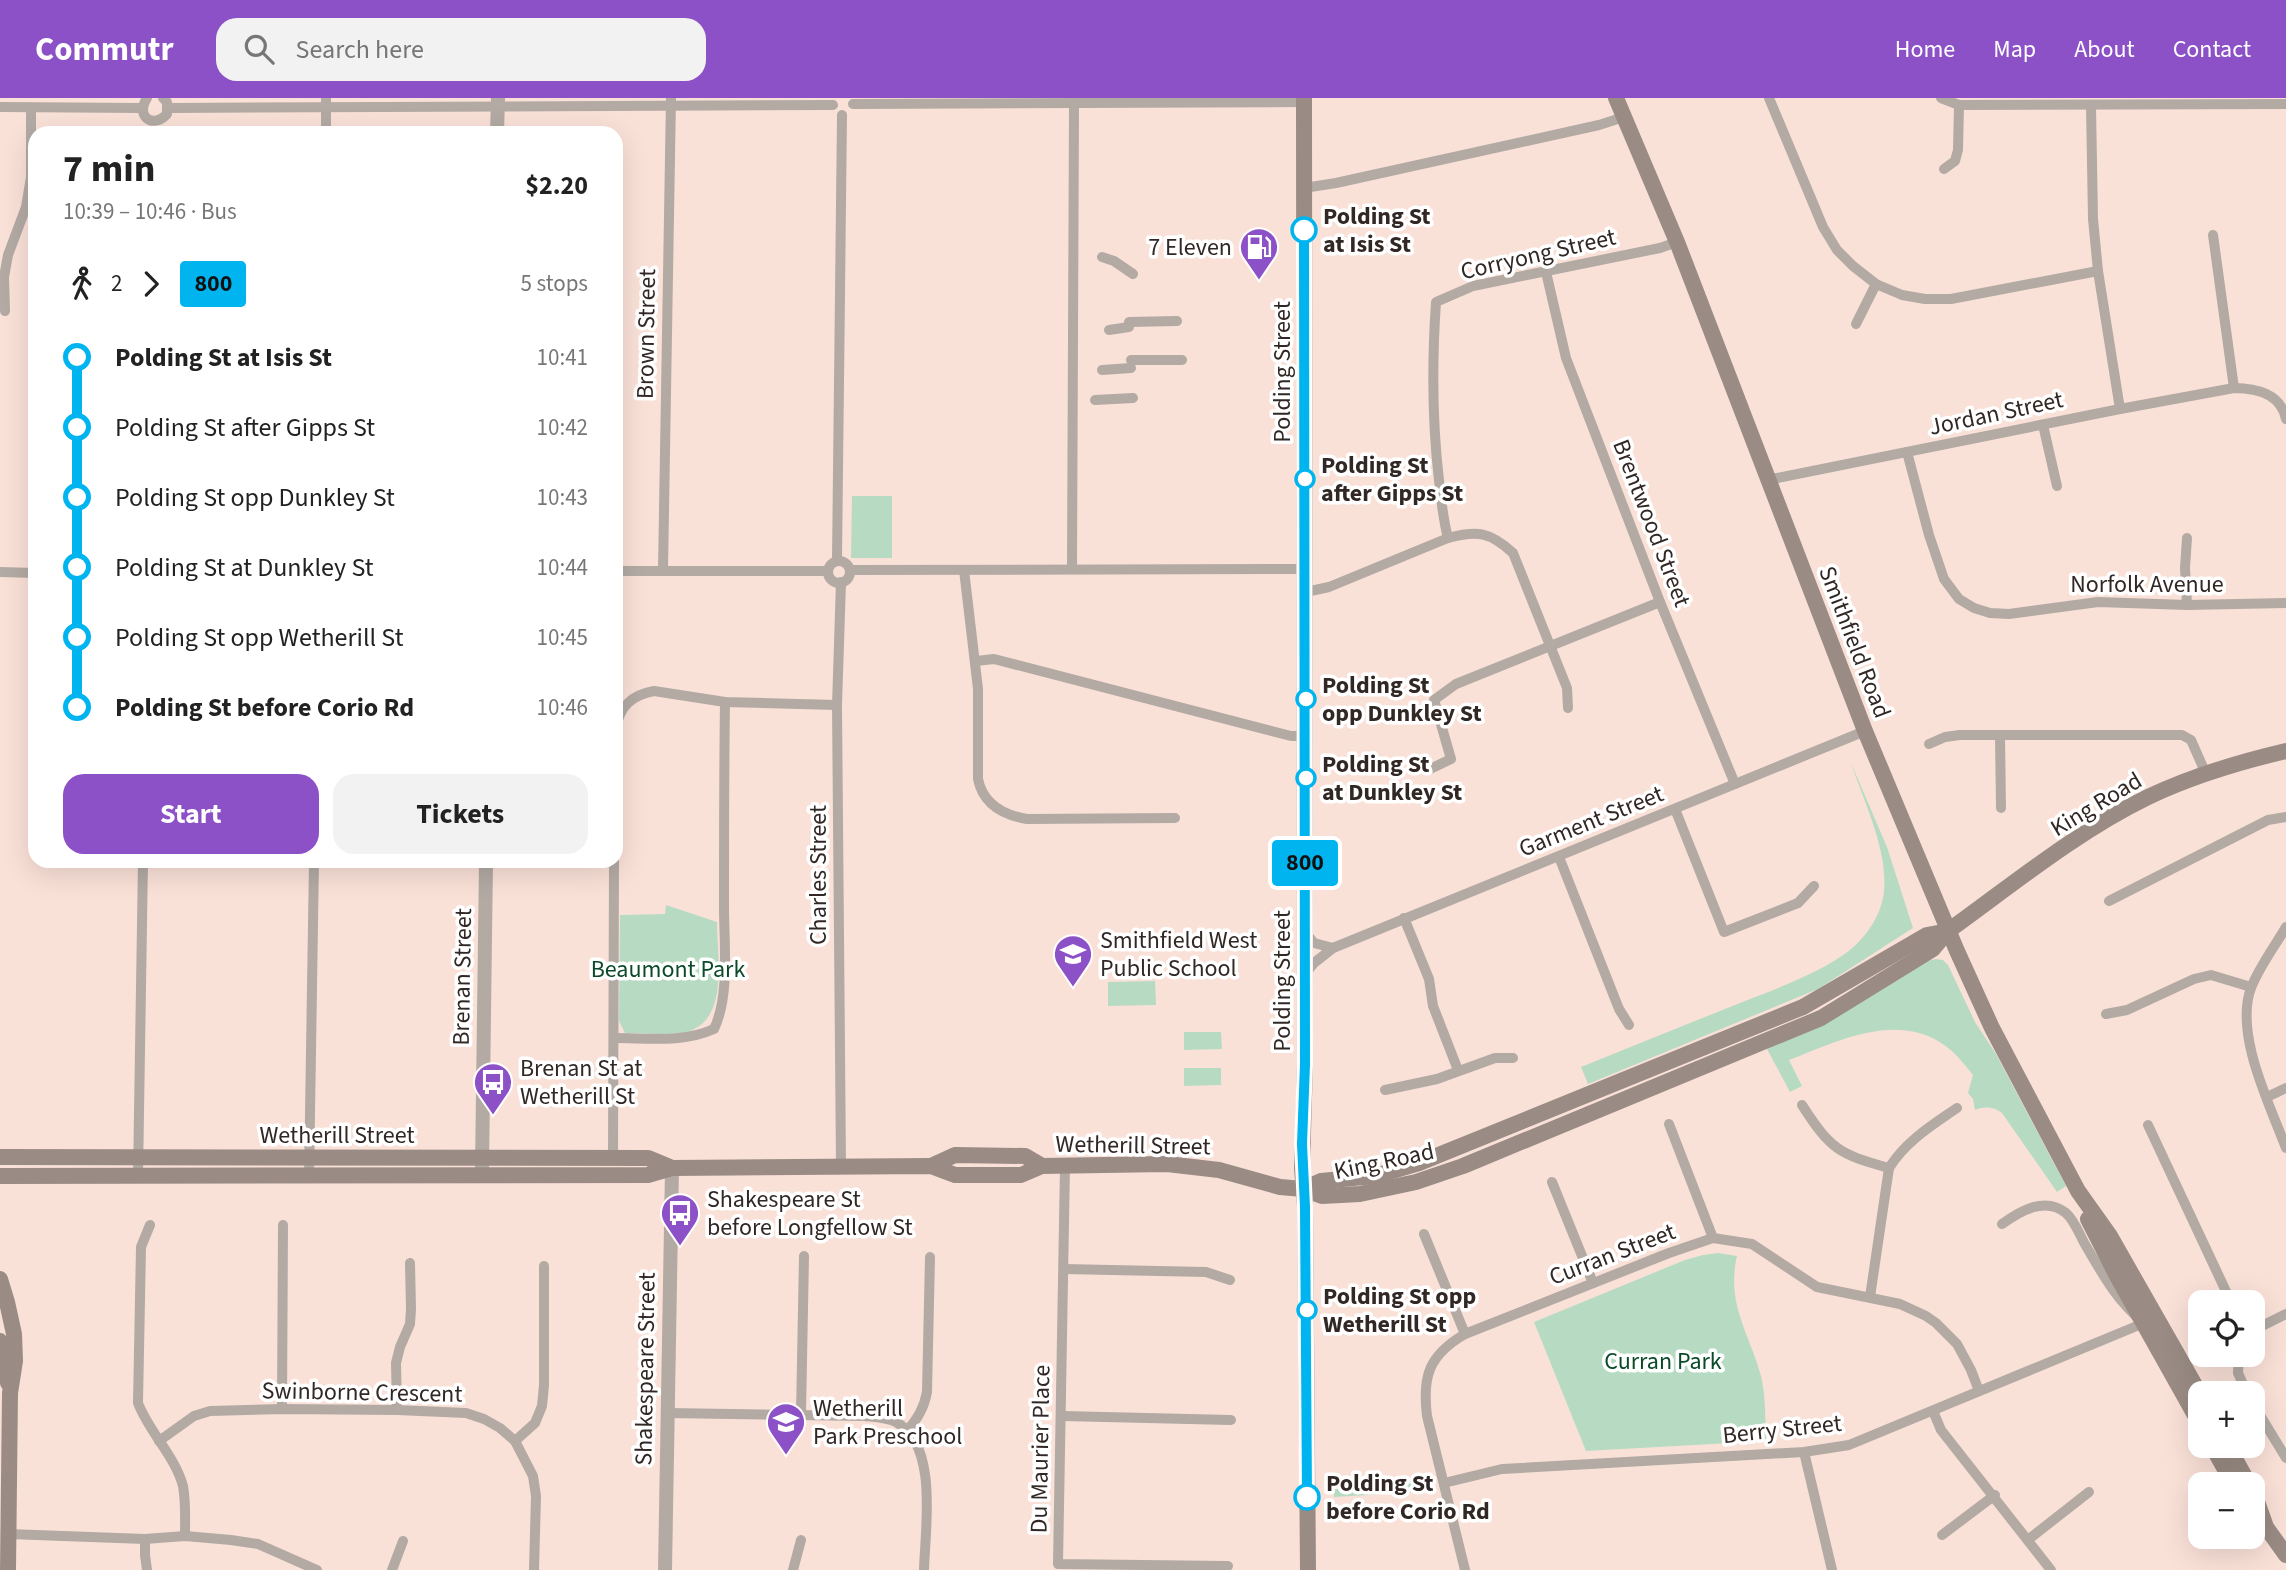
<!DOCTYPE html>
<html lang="en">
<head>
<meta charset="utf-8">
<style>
	:root { --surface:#fff; --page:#f2f2f2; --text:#222; --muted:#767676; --accent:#8c51c7 }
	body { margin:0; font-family:"Source Sans 3",sans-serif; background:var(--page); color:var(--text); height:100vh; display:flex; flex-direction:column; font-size:26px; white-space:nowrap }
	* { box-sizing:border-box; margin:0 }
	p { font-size:23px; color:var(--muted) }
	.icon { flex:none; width:38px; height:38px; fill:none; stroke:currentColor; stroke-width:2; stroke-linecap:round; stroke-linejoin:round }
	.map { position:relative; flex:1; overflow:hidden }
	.details { position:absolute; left:28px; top:28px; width:595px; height:742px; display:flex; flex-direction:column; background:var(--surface); border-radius:21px; box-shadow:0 7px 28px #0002 }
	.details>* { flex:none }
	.badge { padding:0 14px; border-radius:5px; font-size:24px; line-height:46px }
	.buttons { position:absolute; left:2188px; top:1192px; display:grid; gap:14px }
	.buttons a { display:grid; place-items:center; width:77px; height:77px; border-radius:14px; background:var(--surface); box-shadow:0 7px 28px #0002; font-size:35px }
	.map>.badge { position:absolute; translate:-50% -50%; box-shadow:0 0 0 4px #fff }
	.legs { display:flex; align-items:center; gap:10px; height:77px; padding:0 35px; font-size:23px }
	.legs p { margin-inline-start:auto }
	.overview { display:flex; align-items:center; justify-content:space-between; height:119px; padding:0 35px }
	h1 { font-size:38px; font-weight:700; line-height:52px }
	.action { display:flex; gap:14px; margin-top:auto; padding:14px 35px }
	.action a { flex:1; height:80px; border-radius:21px; background:var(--accent); color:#fff; font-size:28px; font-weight:700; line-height:80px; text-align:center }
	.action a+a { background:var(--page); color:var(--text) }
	ul { padding:0 35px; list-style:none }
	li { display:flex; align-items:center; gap:24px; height:70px; font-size:26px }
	li i { display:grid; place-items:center; width:10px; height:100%; margin:0 9px; background:currentColor }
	li i::after { content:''; width:18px; height:18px; margin:-9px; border:5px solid; border-radius:50%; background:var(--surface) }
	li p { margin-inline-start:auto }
	li:first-child i { background:linear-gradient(#0000 50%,currentColor 0) }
	li:last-child i { background:linear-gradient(currentColor 50%,#0000 0) }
	header { display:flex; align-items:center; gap:42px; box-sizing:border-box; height:98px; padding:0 35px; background:var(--accent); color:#fff }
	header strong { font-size:33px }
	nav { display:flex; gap:38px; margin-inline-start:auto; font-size:24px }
	.search { width:490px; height:63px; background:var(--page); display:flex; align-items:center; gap:18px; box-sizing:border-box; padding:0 24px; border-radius:21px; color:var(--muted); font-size:26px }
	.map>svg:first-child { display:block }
</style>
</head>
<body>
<header>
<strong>Commutr</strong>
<div class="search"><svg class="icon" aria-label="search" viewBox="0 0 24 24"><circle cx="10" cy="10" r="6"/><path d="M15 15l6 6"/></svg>Search here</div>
<nav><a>Home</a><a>Map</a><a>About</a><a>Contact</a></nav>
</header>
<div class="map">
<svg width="2286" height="1472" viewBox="0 0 2286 1472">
	<rect width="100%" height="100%" fill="#fae1d8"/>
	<!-- green -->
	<g fill="#b7dbc2">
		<polygon points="852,398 892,398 892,460 851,460"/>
		<path d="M1851,665L1887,749L1913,830L1818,891L1588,986L1581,969C1635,947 1690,925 1745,903C1778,890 1822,874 1850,852C1867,838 1882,816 1884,793C1888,752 1864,704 1851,665Z"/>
		<path d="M666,807L717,824C717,860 731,929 680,935C662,937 643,935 625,935L619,923L620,817L665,816Z"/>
		<path d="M1936,861L1943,862L1948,867L1975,924L1996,956L2066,1088L2057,1094L2002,1015C1993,1009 1986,1008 1975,1012L1973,1001L1968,995L1973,977C1965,967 1957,957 1947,949C1899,912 1838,943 1789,962L1802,988L1790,994L1767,951L1868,899L1927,863Z"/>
		<polygon points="1155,883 1156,907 1108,908 1108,884"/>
		<polygon points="1184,934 1221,934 1222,951 1184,952"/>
		<polygon points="1184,970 1221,970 1221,987 1184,988"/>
		<path d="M1718,1155L1737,1158C1726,1206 1749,1234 1761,1278C1766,1299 1765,1322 1766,1343L1586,1353L1534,1224L1685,1162L1703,1157Z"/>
		<polygon points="1430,1379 1434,1393 1334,1399 1333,1385"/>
	</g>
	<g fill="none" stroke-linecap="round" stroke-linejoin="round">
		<!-- minor -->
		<g stroke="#b3aaa4" stroke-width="10">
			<path d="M147,0C135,17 152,32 167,16V4L163,0"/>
			<polyline points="326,0 326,35"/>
			<polyline points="1769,0 1823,129 1837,152 1853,168 1876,186 1902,197 1925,201 1951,201 2098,173"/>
			<polyline points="1941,0 1959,7 2286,6"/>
			<polyline points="853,6 1304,4"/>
			<polyline points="2091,8 2093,121 2098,173 2120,311"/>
			<polyline points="0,9 142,10"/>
			<polyline points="168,10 833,7"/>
			<polyline points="1944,71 1955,63 1958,52 1959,7"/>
			<polyline points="1304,90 1336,85 1599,27 1624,19"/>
			<polyline points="2213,137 2234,290"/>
			<polyline points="1102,159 1114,163 1133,176"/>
			<polyline points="1546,174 1566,260 1660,504 1735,686"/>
			<polyline points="5,213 4,179 8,157 26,109 31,79 31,10"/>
			<polyline points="1129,224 1177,223"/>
			<polyline points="1856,226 1876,186"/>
			<polyline points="1109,232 1129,229"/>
			<polyline points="1131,262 1182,262"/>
			<polyline points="1102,272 1131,270"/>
			<polyline points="1095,302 1133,300"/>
			<polyline points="2043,327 2057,388"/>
			<polyline points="1907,354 1929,437 1944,481 1959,501 1974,510 1990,515 2009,516 2098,504 2187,507 2286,505"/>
			<path d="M1767,382L2120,311L2234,290C2256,290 2281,296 2286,321"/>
			<path d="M1448,440C1443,421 1441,402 1439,382C1432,323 1432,263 1436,204L1473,188L1660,150L1677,144"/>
			<polyline points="837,462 842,17"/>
			<circle cx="839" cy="474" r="11"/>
			<polyline points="1072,471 1074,7"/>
			<polyline points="663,472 671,0"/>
			<polyline points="850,472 1305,471"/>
			<path d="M964,472L978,591V681C983,706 1003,717 1027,721L1175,720"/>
			<polyline points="616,473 828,473"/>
			<polyline points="0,474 35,475"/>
			<path d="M1306,494L1329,489L1448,440C1478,432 1490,434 1513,455L1567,590L1568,610"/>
			<polyline points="2187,507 2185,470 2187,440"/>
			<polyline points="976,563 994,561 1291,638 1306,638"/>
			<path d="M616,630C620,608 632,597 654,593L725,604L837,607"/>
			<polyline points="2000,638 2001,710"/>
			<polyline points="1929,646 1945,639 1960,637 2182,637 2191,642 2206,676"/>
			<polyline points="1428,672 1451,661 1434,602 1456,586 1660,504"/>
			<polyline points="1675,711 1724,834 1798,805 1814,788"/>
			<polyline points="1559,759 1619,911 1629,927"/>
			<polyline points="2109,803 2268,722 2286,719"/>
			<polyline points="1404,820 1429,881 1433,908 1458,972"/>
			<path d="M2286,829C2275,848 2259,869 2251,890C2234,936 2270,1007 2286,1050"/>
			<polyline points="1306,835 1314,845 1333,850"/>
			<polyline points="1305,876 1314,865 1333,850 1865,633"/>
			<polyline points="2106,916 2127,912 2194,881 2211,877 2251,889"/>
			<path d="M614,940C648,940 683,945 714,931C730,898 724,846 724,809C724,741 724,672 725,604"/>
			<polyline points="1385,992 1437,981 1495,960 1513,960"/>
			<polyline points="2267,999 2286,990"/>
			<path d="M1802,1007C1831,1052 1839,1056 1889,1070"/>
			<polyline points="1669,1026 1713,1140"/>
			<polyline points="2148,1027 2231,1204"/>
			<polyline points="613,1060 614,763"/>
			<polyline points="841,1068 837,607 841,484"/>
			<polyline points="1065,1068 1058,1466 1228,1468"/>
			<polyline points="138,1078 143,763"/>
			<polyline points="309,1079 314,763"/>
			<polyline points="1552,1084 1593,1185"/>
			<path d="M150,1127L141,1149L138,1305C149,1334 175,1358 183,1388C186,1404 185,1422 185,1438"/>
			<polyline points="1424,1136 1465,1236"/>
			<polyline points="1064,1171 1206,1174 1230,1182"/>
			<path d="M1870,1199L1889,1070C1906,1043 1931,1028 1957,1010"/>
			<polyline points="2252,1233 2286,1216"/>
			<polyline points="2239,1256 2238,1275 2247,1295"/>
			<polyline points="2252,1304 2286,1360"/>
			<polyline points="282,1311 283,1127"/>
			<polyline points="397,1312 396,1265 400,1249 410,1226 411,1211 410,1165"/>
			<polyline points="1933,1313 1941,1332 2051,1472"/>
			<path d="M667,1315L864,1318C875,1319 886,1319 896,1324C939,1347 925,1431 924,1472"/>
			<polyline points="801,1316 804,1158"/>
			<polyline points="1062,1318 1231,1322"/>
			<path d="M907,1333C918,1320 924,1310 927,1294L930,1159"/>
			<polyline points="159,1343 194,1318 210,1313 282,1311 397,1312 466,1315 484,1321 500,1330 515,1343 533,1378 536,1398 534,1472"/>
			<polyline points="515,1343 535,1325 542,1308 544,1287 544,1168"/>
			<polyline points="1804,1354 1832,1472"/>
			<path d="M1444,1385L1502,1371L1804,1354L1849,1347L2144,1225C2117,1203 2103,1177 2086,1148C2080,1138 2075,1123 2066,1115C2045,1098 2020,1113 2002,1126"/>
			<polyline points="8,1436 145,1441 185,1438 231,1442 258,1446 317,1472"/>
			<polyline points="1942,1437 1995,1397"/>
			<polyline points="145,1441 145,1457 147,1472"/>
			<polyline points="2029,1441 2089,1394"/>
			<polyline points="392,1472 403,1443"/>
			<polyline points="793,1472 801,1442"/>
			<path d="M1465,1472L1427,1318C1422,1278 1429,1257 1465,1236L1669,1155L1713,1140L1752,1146L1817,1189L1900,1206L1926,1218L1936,1225L1957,1246L1971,1272L1979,1293"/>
		</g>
		<!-- tertiary -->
		<g stroke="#b3aaa4" stroke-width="14">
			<polyline points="497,35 498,0"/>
			<polyline points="482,1070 486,763"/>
			<polyline points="665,1472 672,1070"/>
		</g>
		<!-- secondary -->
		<g stroke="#9a8c84" stroke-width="16">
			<polyline points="1304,0 1305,966 1302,1070 1305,1109 1308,1472"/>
			<polyline points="1616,0 1677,144 1865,633 1957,853 1992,930 2078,1093 2110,1138 2200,1296"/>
			<polyline points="0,1059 648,1060 672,1070"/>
			<polyline points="931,1068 955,1057 1025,1058 1042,1068"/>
			<path d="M0,1078L648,1077L672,1070L931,1068L955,1077H1021L1042,1068L1167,1066L1219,1072L1280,1089L1303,1091L1322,1098L1360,1096L1416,1084L1463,1068L1821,920L1933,851L1948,833C2012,787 2076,734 2148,699C2192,678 2239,664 2286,653"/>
			<polyline points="1303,1091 1321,1083 1375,1078 1419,1065 1803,909 1927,837 1948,833"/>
			<polyline points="2088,1121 2117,1178 2200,1326"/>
			<polyline points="0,1181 7,1204 14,1236 15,1263 10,1295 8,1472"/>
			<polyline points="0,1243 8,1285"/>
			<polyline points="2212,1348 2233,1386"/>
			<polyline points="2228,1348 2249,1386"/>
			<polyline points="2254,1395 2266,1429 2286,1457"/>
		</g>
	</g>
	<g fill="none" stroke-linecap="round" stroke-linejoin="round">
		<!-- line-1 casing -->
		<g stroke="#fff" stroke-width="16">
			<polyline id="line-1" points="1304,132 1305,966 1302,1046 1305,1109 1307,1399"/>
		</g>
		<!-- line-1 -->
		<use href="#line-1" stroke="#00b5ef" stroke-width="10"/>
	</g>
	<!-- icons -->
	<defs>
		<g id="fuel-pin" transform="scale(2.0125)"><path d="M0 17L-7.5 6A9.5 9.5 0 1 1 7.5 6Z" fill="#8c51c7" stroke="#fff"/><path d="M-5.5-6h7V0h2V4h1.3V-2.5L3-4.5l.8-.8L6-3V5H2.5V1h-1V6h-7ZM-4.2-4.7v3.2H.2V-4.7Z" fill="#fff"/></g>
		<g id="school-pin" transform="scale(2.0125)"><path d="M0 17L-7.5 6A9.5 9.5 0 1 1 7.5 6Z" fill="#8c51c7" stroke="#fff"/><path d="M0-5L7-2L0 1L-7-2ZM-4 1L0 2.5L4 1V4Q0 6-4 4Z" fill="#fff"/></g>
		<g id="bus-pin" transform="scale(2.0125)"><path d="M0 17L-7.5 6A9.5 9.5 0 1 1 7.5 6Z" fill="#8c51c7" stroke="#fff"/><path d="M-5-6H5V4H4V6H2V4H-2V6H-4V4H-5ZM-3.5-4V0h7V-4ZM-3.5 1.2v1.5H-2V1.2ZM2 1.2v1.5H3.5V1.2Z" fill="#fff"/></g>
	</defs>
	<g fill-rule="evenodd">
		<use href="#fuel-pin" x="1259" y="149"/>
		<use href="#school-pin" x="1073" y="856"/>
		<use href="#bus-pin" x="493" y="984"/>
		<use href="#bus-pin" x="680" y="1115"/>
		<use href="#school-pin" x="786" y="1324"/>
	</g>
	<!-- markers -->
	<g fill="#fff" stroke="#00b5ef" stroke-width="3.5">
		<circle cx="1304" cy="132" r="12"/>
		<circle cx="1305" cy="381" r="9"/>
		<circle cx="1306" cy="601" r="9"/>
		<circle cx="1306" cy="680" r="9"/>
		<circle cx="1307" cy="1212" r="9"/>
		<circle cx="1307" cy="1399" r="12"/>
	</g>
	<g text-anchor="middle" stroke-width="7" stroke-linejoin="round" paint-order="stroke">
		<!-- stop labels -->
		<g font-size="24" font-weight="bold" fill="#312825" stroke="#fff" text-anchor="start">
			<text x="1323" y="126">Polding St<tspan x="1323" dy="28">at Isis St</tspan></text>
			<text x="1321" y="375">Polding St<tspan x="1321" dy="28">after Gipps St</tspan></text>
			<text x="1322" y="595">Polding St<tspan x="1322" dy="28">opp Dunkley St</tspan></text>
			<text x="1322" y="674">Polding St<tspan x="1322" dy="28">at Dunkley St</tspan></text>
			<text x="1323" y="1206">Polding St opp<tspan x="1323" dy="28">Wetherill St</tspan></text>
			<text x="1326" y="1393">Polding St<tspan x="1326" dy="28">before Corio Rd</tspan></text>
		</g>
		<!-- poi labels -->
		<g font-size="24" fill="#312825" stroke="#fff" text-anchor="start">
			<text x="1232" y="157" text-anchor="end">7 Eleven</text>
			<text x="1100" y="850">Smithfield West<tspan x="1100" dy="28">Public School</tspan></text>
			<text x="520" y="978">Brenan St at<tspan x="520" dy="28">Wetherill St</tspan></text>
			<text x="707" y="1109">Shakespeare St<tspan x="707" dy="28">before Longfellow St</tspan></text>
			<text x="813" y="1318">Wetherill<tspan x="813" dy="28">Park Preschool</tspan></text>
		</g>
		<!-- street labels -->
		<g font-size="24" fill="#312825" stroke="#fff">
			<text transform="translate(1538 156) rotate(-13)" y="8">Corryong Street</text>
			<text transform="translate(646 236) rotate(-89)" y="8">Brown Street</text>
			<text transform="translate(1282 274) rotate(-90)" y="8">Polding Street</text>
			<text transform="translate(1996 315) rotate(-12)" y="8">Jordan Street</text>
			<text transform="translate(1652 425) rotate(69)" y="8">Brentwood Street</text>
			<text x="2147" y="494">Norfolk Avenue</text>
			<text transform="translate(1855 544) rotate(69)" y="8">Smithfield Road</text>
			<text transform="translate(2096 706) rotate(-31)" y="8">King Road</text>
			<text transform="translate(1591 723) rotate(-22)" y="8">Garment Street</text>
			<text transform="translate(818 777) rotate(-90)" y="8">Charles Street</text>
			<text transform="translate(462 879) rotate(-89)" y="8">Brenan Street</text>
			<text transform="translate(1282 883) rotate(-90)" y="8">Polding Street</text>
			<text x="337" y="1045">Wetherill Street</text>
			<text transform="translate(1133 1047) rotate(1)" y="8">Wetherill Street</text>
			<text transform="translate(1384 1063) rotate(-12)" y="8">King Road</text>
			<text transform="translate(1612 1156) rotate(-21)" y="8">Curran Street</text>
			<text transform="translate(645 1271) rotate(-89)" y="8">Shakespeare Street</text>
			<text transform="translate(362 1294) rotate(1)" y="8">Swinborne Crescent</text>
			<text transform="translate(1782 1331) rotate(-6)" y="8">Berry Street</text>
			<text transform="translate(1040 1351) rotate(-89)" y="8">Du Maurier Place</text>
		</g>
		<!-- park labels -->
		<g font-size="24" fill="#0a4a28" stroke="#fff">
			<text x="668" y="879">Beaumont Park</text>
			<text x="1663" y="1271">Curran Park</text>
		</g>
	</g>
</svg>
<div class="buttons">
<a><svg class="icon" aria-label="locate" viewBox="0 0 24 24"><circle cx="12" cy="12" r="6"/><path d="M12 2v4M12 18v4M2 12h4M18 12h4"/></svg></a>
<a>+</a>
<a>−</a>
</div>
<b class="badge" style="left:1305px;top:765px;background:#00b5ef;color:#111">800</b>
<section class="details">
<div class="overview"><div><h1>7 min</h1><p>10:39 – 10:46 · Bus</p></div><b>$2.20</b></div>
<div class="legs"><svg class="icon" aria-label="walk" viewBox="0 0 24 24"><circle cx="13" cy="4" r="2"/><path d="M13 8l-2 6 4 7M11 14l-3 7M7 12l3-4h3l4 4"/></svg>2<svg class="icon" aria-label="forward" viewBox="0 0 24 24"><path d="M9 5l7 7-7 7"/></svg><b class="badge" style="background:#00b5ef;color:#111">800</b><p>5 stops</p></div>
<ul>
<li><i style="color:#00b5ef"></i><b>Polding St at Isis St</b><p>10:41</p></li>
<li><i style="color:#00b5ef"></i><span>Polding St after Gipps St</span><p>10:42</p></li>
<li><i style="color:#00b5ef"></i><span>Polding St opp Dunkley St</span><p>10:43</p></li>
<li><i style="color:#00b5ef"></i><span>Polding St at Dunkley St</span><p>10:44</p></li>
<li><i style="color:#00b5ef"></i><span>Polding St opp Wetherill St</span><p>10:45</p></li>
<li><i style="color:#00b5ef"></i><b>Polding St before Corio Rd</b><p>10:46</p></li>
</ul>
<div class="action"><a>Start</a><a>Tickets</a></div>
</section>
</div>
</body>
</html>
